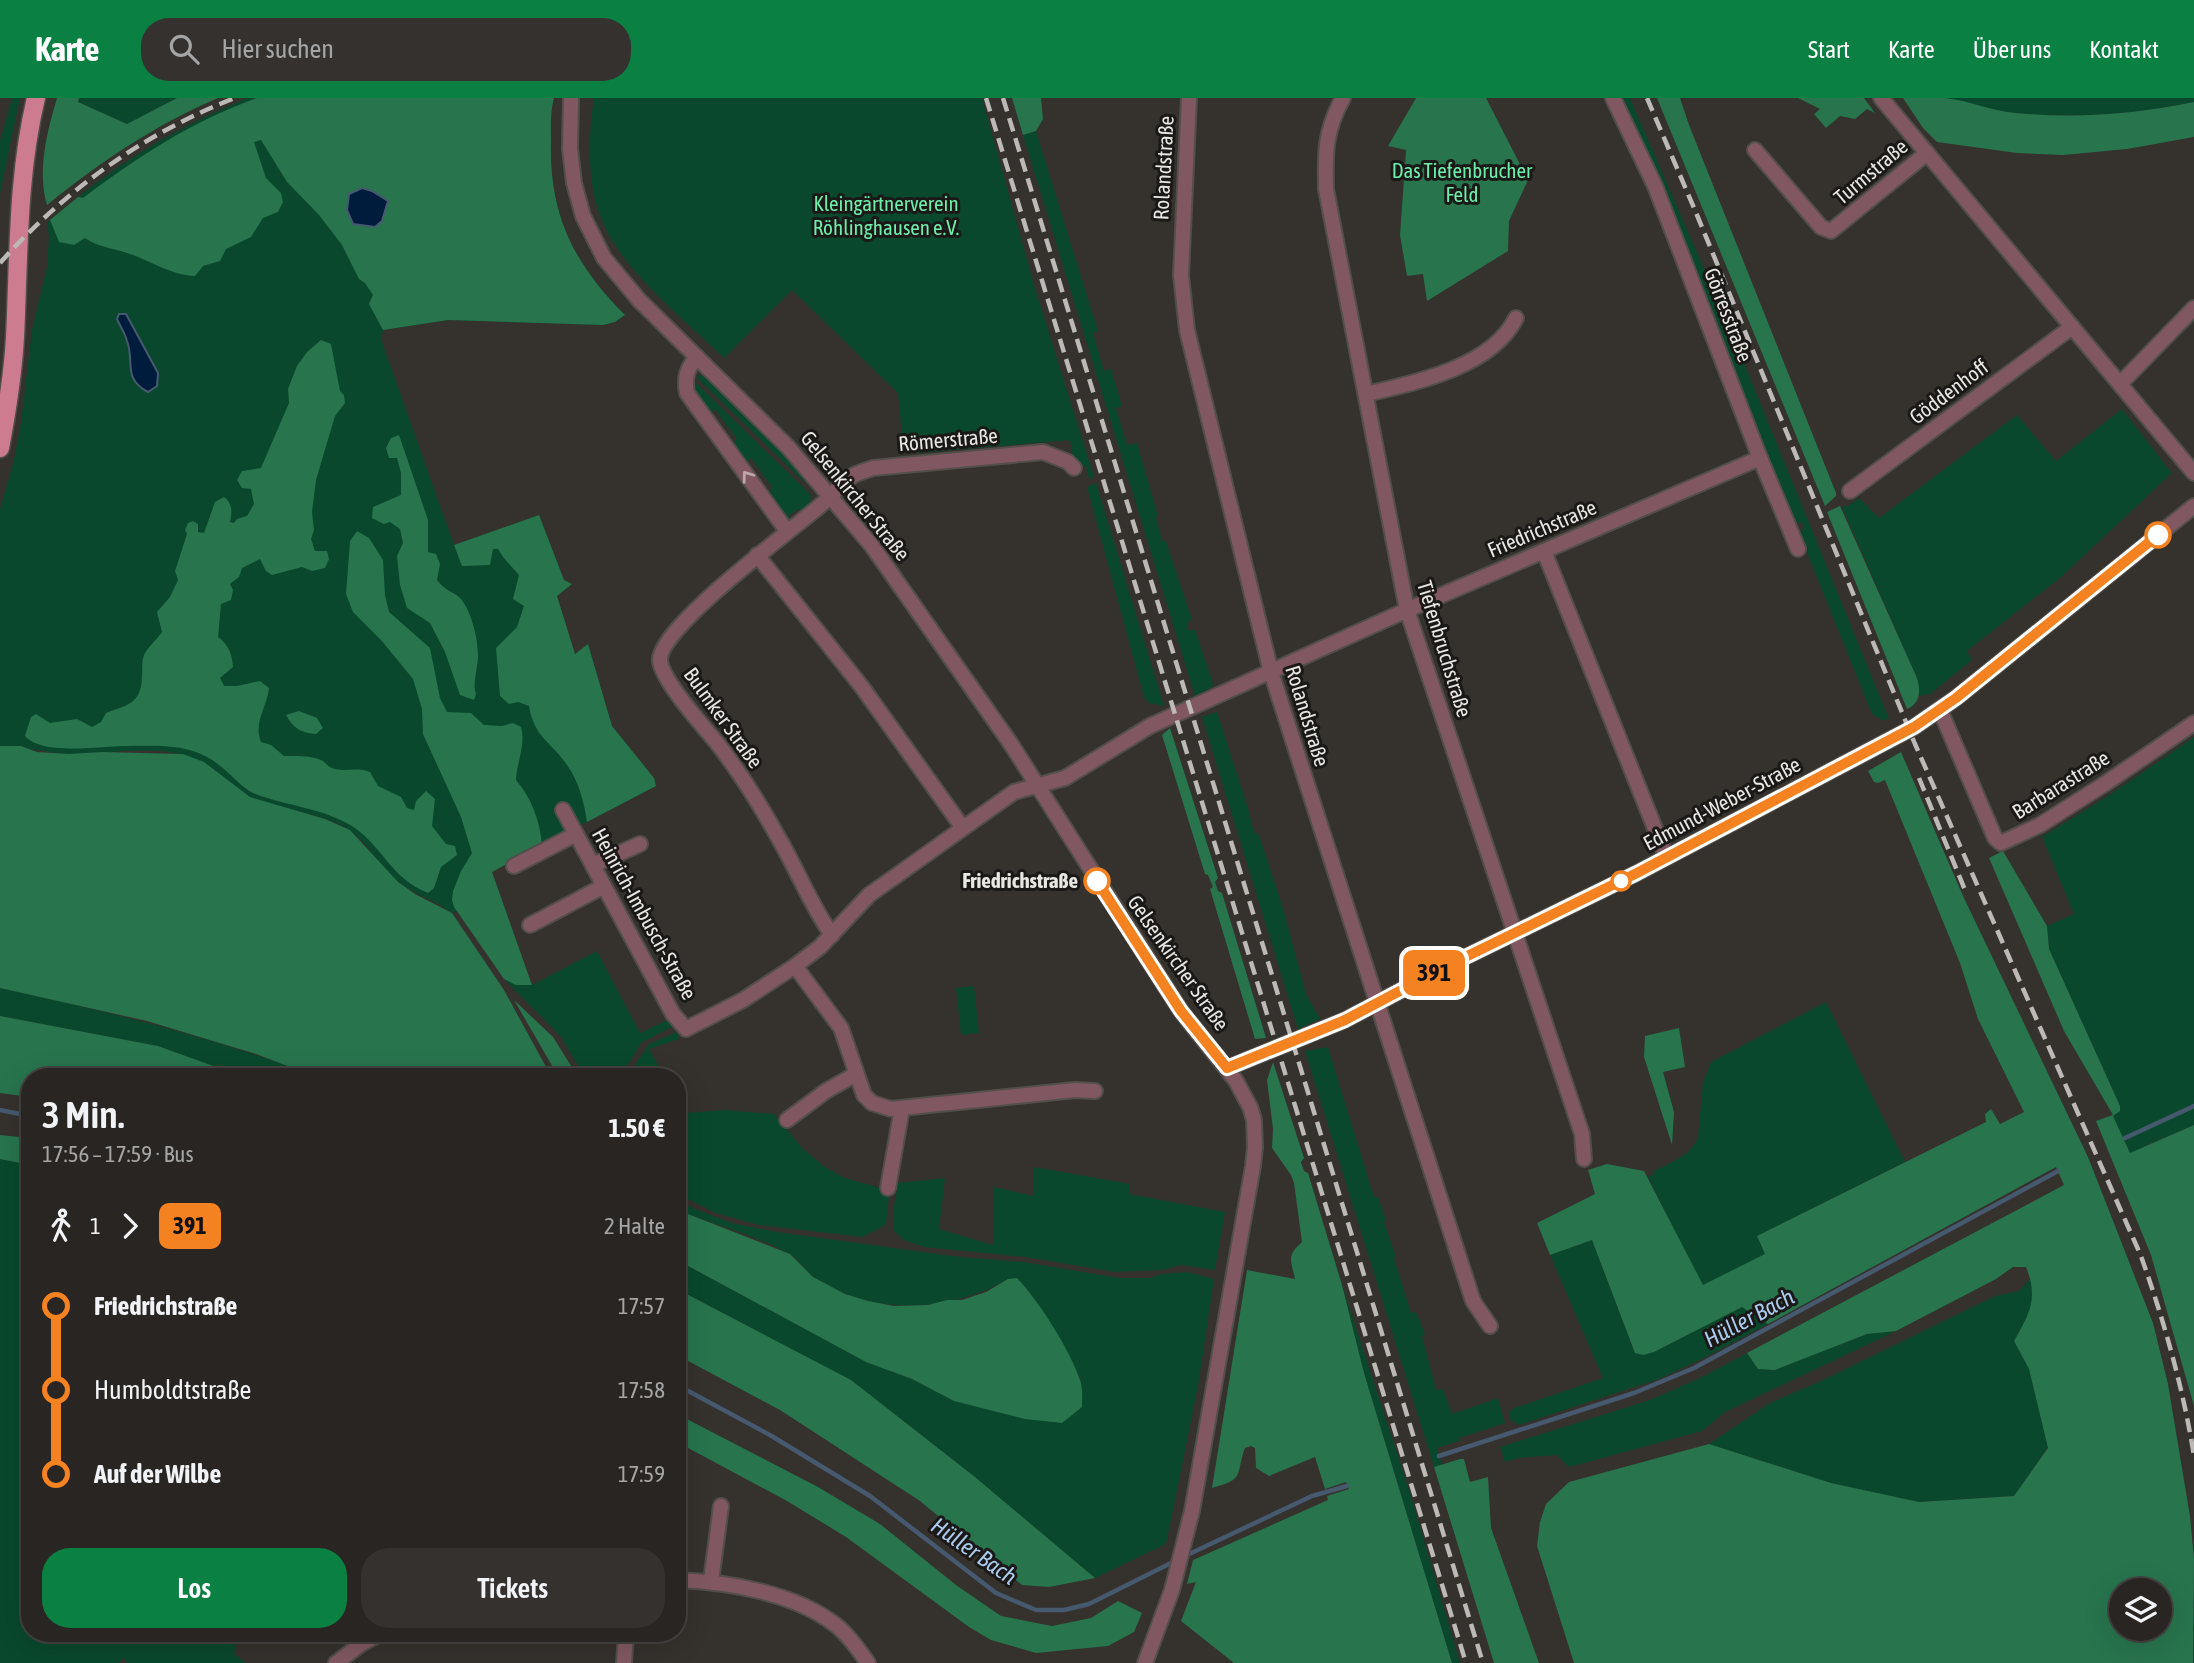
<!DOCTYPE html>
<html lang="de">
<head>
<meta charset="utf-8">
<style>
	:root { --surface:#282522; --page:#34312f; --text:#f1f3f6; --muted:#a5a5a5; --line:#444240; --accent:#0b8043 }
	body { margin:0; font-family:"Asap Condensed",sans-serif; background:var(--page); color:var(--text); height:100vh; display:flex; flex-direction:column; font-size:26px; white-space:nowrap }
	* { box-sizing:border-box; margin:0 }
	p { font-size:23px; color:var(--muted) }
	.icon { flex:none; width:38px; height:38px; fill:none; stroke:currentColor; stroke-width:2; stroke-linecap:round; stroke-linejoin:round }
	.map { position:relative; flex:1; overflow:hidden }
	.sheet { position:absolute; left:21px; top:970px; width:665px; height:574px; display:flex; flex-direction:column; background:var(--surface); border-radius:28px; box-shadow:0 7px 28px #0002,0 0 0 2px var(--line) }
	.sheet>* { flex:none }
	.badge { padding:0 14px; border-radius:10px; font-size:24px; line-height:46px }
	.tools { position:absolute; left:2109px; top:1480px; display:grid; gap:14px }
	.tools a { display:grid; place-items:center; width:63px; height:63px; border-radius:50%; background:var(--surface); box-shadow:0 7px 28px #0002,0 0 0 2px var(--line); font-size:35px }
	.map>.badge { position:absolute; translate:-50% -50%; box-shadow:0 0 0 4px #fff }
	.legs { display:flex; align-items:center; gap:10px; height:77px; padding:0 21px; font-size:23px }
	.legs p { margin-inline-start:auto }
	.head { display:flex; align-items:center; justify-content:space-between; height:119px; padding:0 21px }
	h1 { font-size:38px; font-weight:600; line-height:52px }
	.primary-button { display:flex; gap:14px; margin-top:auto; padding:14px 21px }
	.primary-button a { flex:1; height:80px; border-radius:28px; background:var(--accent); color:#fff; font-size:28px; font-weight:600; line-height:80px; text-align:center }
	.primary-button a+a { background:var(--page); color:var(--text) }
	ul { padding:0 21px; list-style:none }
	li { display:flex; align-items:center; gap:24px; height:84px; font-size:26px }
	li i { display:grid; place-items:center; width:10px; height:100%; margin:0 9px; background:currentColor }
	li i::after { content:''; width:18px; height:18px; margin:-9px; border:5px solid; border-radius:50%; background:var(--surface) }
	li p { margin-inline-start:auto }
	li:first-child i { background:linear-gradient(#0000 50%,currentColor 0) }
	li:last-child i { background:linear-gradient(currentColor 50%,#0000 0) }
	header { display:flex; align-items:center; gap:42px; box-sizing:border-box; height:98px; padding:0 35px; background:var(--accent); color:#fff }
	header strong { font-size:33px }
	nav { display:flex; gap:38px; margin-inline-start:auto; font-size:24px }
	.search { width:490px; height:63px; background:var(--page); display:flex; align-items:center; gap:18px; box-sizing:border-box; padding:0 24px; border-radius:28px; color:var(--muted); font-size:26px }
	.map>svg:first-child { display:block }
</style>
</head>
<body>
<header>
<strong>Karte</strong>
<div class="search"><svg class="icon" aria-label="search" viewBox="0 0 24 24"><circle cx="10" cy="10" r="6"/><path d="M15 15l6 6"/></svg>Hier suchen</div>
<nav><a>Start</a><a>Karte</a><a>Über uns</a><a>Kontakt</a></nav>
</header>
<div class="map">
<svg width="2194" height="1565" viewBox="0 0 2194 1565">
	<rect width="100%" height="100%" fill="#35312d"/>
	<!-- green -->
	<g fill="#09482c">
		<polygon points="12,0 20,0 0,96 0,43"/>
		<polygon points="79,0 177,0 127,26 78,4"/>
		<path d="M248,0H554C550,14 551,29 551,43C549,117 574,166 625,217L615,224L603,227L448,222L383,232L381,241L454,447L539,417L564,482L572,486L557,498L575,556L588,546L612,628L654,680L656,688L492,773L458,813L452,815C434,801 410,796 393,779C375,762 363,737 340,727C312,713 275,712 248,698C225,687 208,662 181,656C145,648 105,656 69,656C44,655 23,647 0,648V411L13,366L21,325L32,232L47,169L49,139L47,125C111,69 169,32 248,0Z"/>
		<path d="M594,0H982L1034,187L1094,379L1089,381L1086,368L1080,370L1073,360L1070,342L917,355L916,337L902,338L898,295L792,192L724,260C685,222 627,177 604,127C586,88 588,40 594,0Z"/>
		<polygon points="1620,0 1630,0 1728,226 1889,621 1882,622 1872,616 1799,435 1804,430 1802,424 1795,425 1660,84"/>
		<path d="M1946,0H2194V4C2136,16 2074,21 2015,15C1992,12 1968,5 1946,0Z"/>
		<polygon points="1036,33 1098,233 1093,235 1104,273 1111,271 1122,308 1116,310 1127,347 1137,345 1158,418 1156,419 1162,443 1166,443 1192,522 1187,524 1188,532 1195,532 1212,582 1213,588 1195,598 1023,37"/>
		<polygon points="700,277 706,278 809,383 804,384 697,280"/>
		<path d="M694,283L811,397L810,405L800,414L798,411L790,417V420L784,421L767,401L772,389L751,360L744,369L731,352L736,340L715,311L708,319C700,308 686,296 694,283Z"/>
		<polygon points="2122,311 2172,375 2061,479 1967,553 1972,562 1930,596 1919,598 1917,580 1842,409 1848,408 1859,400 1879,420 2017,317 2056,363"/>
		<polygon points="1096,385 1164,608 1149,605 1144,599 1087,389"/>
		<polygon points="1217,614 1248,710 1254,734 1259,737 1283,810 1306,896 1320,921 1298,931 1202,619"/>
		<polygon points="2194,639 2194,1027 2147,1047 2136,1056 2130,1055 2113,1018 2120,1013 2120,1008 2049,851 2047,828 2074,816 2042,739 2111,696"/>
		<polygon points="597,853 640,935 670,921 673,926 671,929 641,945 630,964 621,972 605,978 594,977 578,968 561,939 504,881 516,887 532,887"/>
		<polygon points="974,888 979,935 961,937 956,890"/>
		<path d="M0,890C109,914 210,938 314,978H241L158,948L0,918Z"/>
		<path d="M1826,904L1905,1064L1757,1138L1765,1156L1702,1188L1648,1079L1654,1076V1073C1671,1064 1691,1058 1698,1039L1703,984L1711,964Z"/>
		<polygon points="677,934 679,941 649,951 664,978 624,978 635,967 649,946"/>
		<polygon points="1328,949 1374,1099 1378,1099 1386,1122 1384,1124 1396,1159 1394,1160 1411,1215 1416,1214 1425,1236 1422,1238 1436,1292 1443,1291 1452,1316 1498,1300 1505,1325 1459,1340 1459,1343 1437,1350 1442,1367 1434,1369 1305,953"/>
		<polygon points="677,1004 684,1015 725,1012 774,1016 803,1051 825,1069 845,1080 877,1089 889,1096 886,1127 862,1139 759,1127 716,1115 677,1096 677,1088 684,1083 677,1030"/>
		<polygon points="0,1061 30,1067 30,1535 238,1535 234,1556 246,1565 127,1565 125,1560 118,1565 0,1565"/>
		<polygon points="1034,1069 1130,1086 1129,1096 1225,1114 1215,1172 1181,1167 1162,1172 1115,1174 1026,1159 924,1149 904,1142 894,1133 893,1114 898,1085 945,1080 939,1131 993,1147 994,1089 1033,1098"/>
		<path d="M677,1101L695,1111L732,1125L777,1134L960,1159L1024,1164L1119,1180H1150L1162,1176L1187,1174L1214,1181L1198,1288L1166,1446L1095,1480L975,1379L851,1282L677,1191V1162L866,1264L912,1281L954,1303L1081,1283L1069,1259L1029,1193L1008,1181C949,1215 873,1218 815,1180C805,1173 798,1160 788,1155C757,1138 720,1128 688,1116L677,1106Z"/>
		<polygon points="1592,1142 1635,1255 1654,1254 1742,1209 1768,1226 1704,1260 1659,1281 1519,1327 1509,1321 1509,1314 1514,1310 1603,1280 1550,1157"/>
		<polygon points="2031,1180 2031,1212 2014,1243 2029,1271 2048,1349 2014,1398 1919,1404 1831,1385 1709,1346 1770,1305 1821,1283 1995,1198 2019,1193"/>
		<polygon points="1342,1187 1410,1395 1460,1565 1452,1565 1364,1275"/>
		<polygon points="1896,1233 1725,1314 1702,1333 1569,1369 1557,1357 1518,1360 1505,1364 1500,1349 1650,1302 1700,1280 1747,1255 1758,1271 1775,1272 1867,1236"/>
	</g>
	<!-- forest -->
	<g fill="#27744d" fill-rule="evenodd">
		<path d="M57,0H79L78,4L127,26L177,0H218C155,27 100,64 47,107C37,72 47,34 57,0Z"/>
		<path d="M257,0H554C550,14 551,29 551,43C549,117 574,166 625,217L615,224L603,227L448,222L383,232L369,206L373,197L365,185L359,181L342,147L319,117L287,84L261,42L254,44L266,80L281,95L283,104L278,114L263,120L251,139L226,151L220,163L203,168L195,178C170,177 150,162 127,155C112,150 98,149 85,140L74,147L59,144L50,122L78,99L83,100C141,57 189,25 257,0Z"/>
		<polygon points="1012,0 1041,0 1043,21 1036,33 1023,37"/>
		<polygon points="1416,0 1486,0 1528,82 1509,123 1508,153 1427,203 1423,176 1407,178 1400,137 1406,52 1388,48"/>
		<polygon points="1657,0 1680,0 1689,27 1836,395 1836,398 1825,408"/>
		<polygon points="1798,0 1864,0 1875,15 1867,11 1855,21 1840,18 1826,30 1814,16 1820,11"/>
		<path d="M1903,0C1917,0 1932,0 1946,0C1970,3 1992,13 2016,15C2075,21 2136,16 2194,4V39L2127,51L2063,57L2017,55L1937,44L1923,30Z"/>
		<path d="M321,242L331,246L340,293L344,297L345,305L335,318L316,382L312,414L314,432L311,441L315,453H327L329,461L325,470L312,473L302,469L272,477L266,473L260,461L242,470L239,479L230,486L233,492L231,502L221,506L218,539C229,547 232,556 233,569L220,580L224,588H237L260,583L269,590C267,610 253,624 261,644L271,647L284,658C297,658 311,657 323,663C325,665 329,669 332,670C346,675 355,668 370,674L378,688L401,699L407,710L414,712L416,703L426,693L435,701L432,728L446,746L455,748L457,757L441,769L434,790L428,795C391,780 384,751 355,730C326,710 286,708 253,695C240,688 231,676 219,667C192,645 159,648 126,648C101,648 42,658 25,638L31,619L36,616L50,625L77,621L92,629L101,624L106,615C127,607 141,606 142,579C143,571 141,565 144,557C148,549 157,541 162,534L157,514L170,499L178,482L175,473L187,436L185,432L188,425L193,423L198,426V434L204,435L215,404L224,399C233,406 232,413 230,424L234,425L237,421L247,418L254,406L251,391L242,390L237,382L242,373L261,370L289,305L288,291L297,268L307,254Z"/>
		<path d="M399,337L428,422V454L436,456L440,466L437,482C446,494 455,494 461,501C472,515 478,541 478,558C478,570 472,586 476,596L474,602L460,597L445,554L430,525L407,510L400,487L397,458L403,445L400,431L390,424L384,426L372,420L373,409L401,397V375L397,360H389L386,350L391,340Z"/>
		<path d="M1840,408L1917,580C1921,594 1920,605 1907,611L1827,414Z"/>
		<path d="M539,417L564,482L572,486L557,498L575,556L588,546L612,628L654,680L656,688L587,724C584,704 579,684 567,667C551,643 534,640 529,608L518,604L509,606L500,598L496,550L517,529L524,508L513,501L519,477L503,459L498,451H493L490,467L462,468L454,447Z"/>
		<path d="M357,433L369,440L383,462L385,497L389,514L430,550L440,600L447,614L471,615L484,627L502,628L513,625L521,629C526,647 517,663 516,682C532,701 540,723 542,747L492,774L532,887H516L504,881L454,809L452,802L453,793L461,773L472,755L461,719L423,636L422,611L413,581L381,542L353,514L346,496L350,443Z"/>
		<path d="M299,613L317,620L323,630L316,636C301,635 293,630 286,617Z"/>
		<polygon points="1170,630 1218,780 1215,784 1218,793 1222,795 1266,940 1255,941 1210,791 1213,789 1208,777 1205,776 1162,637"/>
		<polygon points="0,648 21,648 37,654 69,656 102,654 183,656 204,664 250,699 325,721 350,732 398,784 415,796 452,815 504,892 551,978 314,978 256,956 147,923 0,890"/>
		<path d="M1901,654L1963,798L2088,1059L2153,1225L2168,1286L2190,1418L2194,1461L2193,1565H1574L1537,1448L1540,1424L1546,1406L1569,1384L1709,1346L1831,1385L1919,1404L2014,1398L2048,1350L2029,1271L2014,1243C2029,1216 2039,1201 2026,1169H2013L1996,1181L1896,1233L1867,1236L1775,1272L1758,1271L1747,1255L2064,1087L2056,1069L1768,1226L1742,1209L1654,1254L1643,1257L1635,1255L1592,1142L1550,1157L1537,1125L1595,1096L1588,1072L1607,1066L1644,1073L1703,1187L1765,1156L1757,1138L1986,1024L1985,1016L1991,1011L2000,1026L2024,1014L1978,921L1960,865L1885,682L1878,685L1874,684L1868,673ZM2121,1493H2160V1531H2121Z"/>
		<polygon points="2003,753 2047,828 2049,851 2120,1008 2120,1013 2113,1018 2130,1055 2194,1027 2194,1308 2151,1157 2096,1023 2113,1017 2064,933 1989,760"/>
		<polygon points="514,902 553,939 573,971 581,978 558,978"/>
		<polygon points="0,918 158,948 241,978 30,978 30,999 0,995"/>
		<polygon points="1679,930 1685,969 1663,974 1674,1014 1672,1047 1644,959 1645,938"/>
		<path d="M1273,964L1304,1060L1301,1064L1304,1073L1308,1075L1342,1187L1364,1275L1452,1565H1234L1181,1523L1196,1484L1187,1486L1193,1462L1328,1402L1327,1398L1349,1391L1346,1384L1325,1391L1315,1359L1269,1378L1256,1370L1255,1350L1251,1348L1245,1350C1235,1377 1246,1381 1212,1390L1247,1172L1295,1181C1291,1162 1286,1158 1302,1144L1294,1085L1291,1077L1272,1050L1273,1031L1267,982Z"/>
		<polygon points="677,1030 687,1064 685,1083 677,1088"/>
		<polygon points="0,1037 30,1040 30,1067 0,1061"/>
		<path d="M677,1106L688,1116L790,1156L813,1179L845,1196L868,1203L894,1208L928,1207L947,1202H962L986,1194L1008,1181L1017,1180C1039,1203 1070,1252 1080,1282C1083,1290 1082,1300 1082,1309L1062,1325L1025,1321L954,1303L912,1281L866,1264L677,1162Z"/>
		<polygon points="677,1191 851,1282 975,1379 1095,1480 1049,1489 1022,1487 920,1403 780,1312 677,1257"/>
		<polygon points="677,1316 818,1389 880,1426 956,1487 1001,1518 1052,1528 1091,1520 1118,1503 1142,1515 1134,1534 1108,1548 1036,1555 991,1542 969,1529 846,1439 787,1403 677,1344"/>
		<polygon points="1460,1361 1464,1361 1470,1384 1488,1379 1491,1430 1539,1565 1494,1565 1434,1369"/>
	</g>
	<!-- water -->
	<g fill="#001c3d" stroke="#46596f" stroke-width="2">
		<polygon points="362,90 372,93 388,103 382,123 375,129 353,126 347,112 349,96"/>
		<path d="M119,216H126L158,275L157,288L148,294C122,280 135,264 127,243C125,235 120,228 117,221Z"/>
	</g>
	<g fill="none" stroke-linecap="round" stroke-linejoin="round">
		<!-- stream -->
		<g stroke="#46596f" stroke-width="4.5">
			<polyline points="0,1012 30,1018"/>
			<polyline points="2125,1040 2194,1008"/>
			<polyline points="677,1287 770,1337 870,1398 996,1495 1036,1512 1064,1512 1089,1506 1177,1462"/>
			<polyline points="1439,1358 1634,1295 1694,1270 2058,1073"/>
			<polyline points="1185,1458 1312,1398 1347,1388"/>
		</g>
		<!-- minor casing -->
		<g stroke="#524e4a" stroke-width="18">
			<g id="minor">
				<polyline points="571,0 570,51 574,85 583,118 604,160 639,202 788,349 872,448 1011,646 1181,913 1236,983 1250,1009 1254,1022 1255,1049 1253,1068 1192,1413 1172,1492 1145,1565"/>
				<polyline points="1189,0 1181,177 1187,232 1271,574 1473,1203 1490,1228"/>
				<path d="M1343,0C1325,32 1325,55 1326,91L1407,512L1582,1036L1584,1061"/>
				<polyline points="1613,0 1655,88 1760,360 1798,451"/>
				<polyline points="1881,0 2194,375"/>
				<polyline points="1755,52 1821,129 1831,133 1927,55"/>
				<path d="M697,259C687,270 684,280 687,295L787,433"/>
				<polyline points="2120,286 2194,210"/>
				<path d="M1366,296C1415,285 1492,269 1516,220"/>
				<polyline points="1850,393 2072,229"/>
				<polyline points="1544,453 1666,758"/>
				<polyline points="757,457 862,589 963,730"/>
				<polyline points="1940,612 1995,740 2001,745 2040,727 2106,685 2194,625"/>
				<polyline points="563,712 673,916 686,931 743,902 795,868 820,849 869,797 1014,694 1065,680 1150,628 1407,512 1760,360"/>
				<polyline points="593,767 640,746"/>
				<polyline points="514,768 576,736"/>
				<polyline points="530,827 604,788"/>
				<path d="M832,837C812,809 800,778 783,748C764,713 742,677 717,645C703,628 663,584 660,563C657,530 795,430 822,406C832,398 839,387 849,380C856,375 865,373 873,370L1043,354L1068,364L1074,370"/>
				<polyline points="795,868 841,930 864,997 872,1005 891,1011 1075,992 1095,993"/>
				<polyline points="1227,970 1345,922 1447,868 1637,775 1914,629 1956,600 2194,408"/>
				<polyline points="787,1022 826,993 856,976"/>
				<polyline points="888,1090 902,1010"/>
				<path d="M677,1482C728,1484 796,1495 837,1528C849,1538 859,1552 868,1565"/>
				<polyline points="711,1483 721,1408"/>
				<polyline points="336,1565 361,1546 381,1535"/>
				<polyline points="624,1565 626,1535"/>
			</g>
		</g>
		<!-- major casing -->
		<g stroke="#524e4a" stroke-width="21">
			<path id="major" d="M0,350C7,313 13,276 15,239C19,158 17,79 36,0"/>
		</g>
		<!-- minor -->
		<use href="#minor" stroke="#815861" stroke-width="14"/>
		<!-- major -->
		<use href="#major" stroke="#cd7b8f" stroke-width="18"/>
		<!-- rail -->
		<g stroke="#bcb9b6" stroke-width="4.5" stroke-dasharray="14 7" stroke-linecap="butt">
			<polyline points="986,0 1466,1565"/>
			<polyline points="1003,0 1483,1565"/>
			<path d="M1647,0L1697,117L1915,646L2141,1158C2164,1223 2183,1289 2194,1358"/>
			<path d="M0,165C64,93 144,35 235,0"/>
			<polyline points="1919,680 1965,792"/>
		</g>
	</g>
	<!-- one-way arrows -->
	<defs><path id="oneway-chevron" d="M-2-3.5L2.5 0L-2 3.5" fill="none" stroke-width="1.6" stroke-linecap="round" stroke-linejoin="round" transform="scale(1.75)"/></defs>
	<use stroke="#baa7a9" href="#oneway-chevron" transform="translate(747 378) rotate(-126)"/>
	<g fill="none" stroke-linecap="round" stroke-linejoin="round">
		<!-- line-1 casing -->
		<g stroke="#fff" stroke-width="16">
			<polyline id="line-1" points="1097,783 1181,913 1227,970 1345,922 1447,868 1637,775 1914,629 1956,600 2158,437"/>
		</g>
		<!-- line-1 -->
		<use href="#line-1" stroke="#f58220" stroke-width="10"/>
	</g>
	<!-- markers -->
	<g fill="#fff" stroke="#f58220" stroke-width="3.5">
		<circle cx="2158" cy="437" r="12"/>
		<circle cx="1097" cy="783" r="12"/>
		<circle cx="1621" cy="783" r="9"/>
	</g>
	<g text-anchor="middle" stroke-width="6" stroke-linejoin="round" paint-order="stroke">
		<!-- street labels -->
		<g font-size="21" fill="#e9e7e4" stroke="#1b1917">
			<text transform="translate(1164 70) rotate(-87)" y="7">Rolandstraße</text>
			<text transform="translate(1871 74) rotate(-40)" y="7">Turmstraße</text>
			<text transform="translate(1728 217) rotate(69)" y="7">Görresstraße</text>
			<text transform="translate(1949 294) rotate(-37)" y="7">Göddenhoff</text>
			<text transform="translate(948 342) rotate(-5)" y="7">Römerstraße</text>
			<text transform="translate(855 398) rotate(51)" y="7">Gelsenkircher Straße</text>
			<text transform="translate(1542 431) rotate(-23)" y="7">Friedrichstraße</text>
			<text transform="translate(1444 551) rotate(73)" y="7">Tiefenbruchstraße</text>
			<text transform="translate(1307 618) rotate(73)" y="7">Rolandstraße</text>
			<text transform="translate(723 620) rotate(54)" y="7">Bulmker Straße</text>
			<text transform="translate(2061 687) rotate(-32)" y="7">Barbarastraße</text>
			<text transform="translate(1722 706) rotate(-28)" y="7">Edmund-Weber-Straße</text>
			<text transform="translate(644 816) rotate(61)" y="7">Heinrich-Imbusch-Straße</text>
			<text transform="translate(1178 865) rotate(55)" y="7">Gelsenkircher Straße</text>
		</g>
		<!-- park labels -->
		<g font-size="21" fill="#6defab" stroke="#1b1917">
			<text x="1462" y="80">Das Tiefenbrucher<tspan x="1462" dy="24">Feld</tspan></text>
			<text x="886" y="113">Kleingärtnerverein<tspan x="886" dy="24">Röhlinghausen e.V.</tspan></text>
		</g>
		<!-- stop labels -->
		<g font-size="21" font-weight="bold" fill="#e9e7e4" stroke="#1b1917" text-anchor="end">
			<text x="1078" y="790">Friedrichstraße</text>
		</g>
		<!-- water labels -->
		<g font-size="23" font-style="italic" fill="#abcaee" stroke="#1b1917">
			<text transform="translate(1749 1220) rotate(-28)" y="8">Hüller Bach</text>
			<text transform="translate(974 1453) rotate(35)" y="8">Hüller Bach</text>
		</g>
	</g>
</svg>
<div class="tools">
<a><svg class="icon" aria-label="layers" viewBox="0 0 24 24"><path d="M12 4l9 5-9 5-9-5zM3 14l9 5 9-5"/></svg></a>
</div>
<b class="badge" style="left:1434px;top:875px;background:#f58220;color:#111">391</b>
<section class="sheet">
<div class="head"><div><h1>3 Min.</h1><p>17:56 – 17:59 · Bus</p></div><b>1.50 €</b></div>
<div class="legs"><svg class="icon" aria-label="walk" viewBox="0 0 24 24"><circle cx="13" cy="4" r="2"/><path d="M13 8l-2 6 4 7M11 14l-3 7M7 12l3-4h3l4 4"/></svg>1<svg class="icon" aria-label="forward" viewBox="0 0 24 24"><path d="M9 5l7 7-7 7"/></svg><b class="badge" style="background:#f58220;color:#111">391</b><p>2 Halte</p></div>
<ul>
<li><i style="color:#f58220"></i><b>Friedrichstraße</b><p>17:57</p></li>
<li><i style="color:#f58220"></i><span>Humboldtstraße</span><p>17:58</p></li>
<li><i style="color:#f58220"></i><b>Auf der Wilbe</b><p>17:59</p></li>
</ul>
<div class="primary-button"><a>Los</a><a>Tickets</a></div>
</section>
</div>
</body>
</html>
